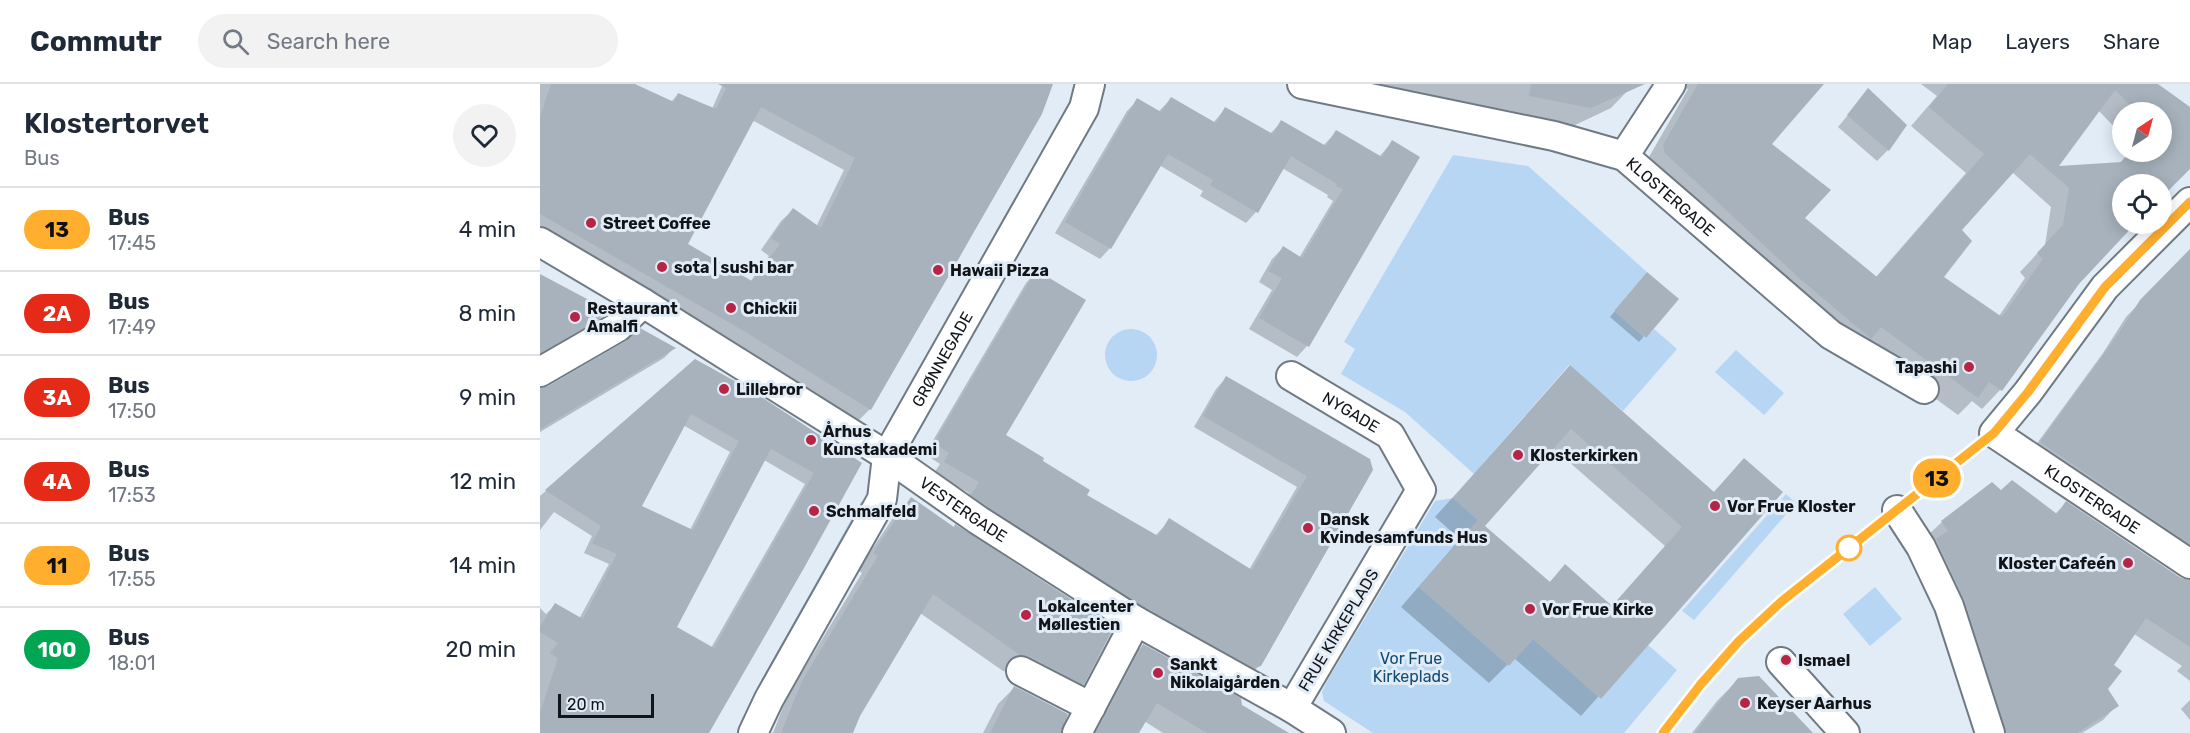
<!DOCTYPE html>
<html lang="en">
<head>
<meta charset="utf-8">
<style>
	:root { --surface:#fff; --page:#f2f2f3; --text:#1f2937; --muted:#747a83; --line:#e0e1e3 }
	body { margin:0; font-family:Rubik,sans-serif; background:var(--page); color:var(--text); height:100vh; display:flex; flex-direction:column; font-size:22px; white-space:nowrap }
	* { box-sizing:border-box; margin:0 }
	p { font-size:20px; color:var(--muted) }
	.icon { flex:none; width:33px; height:33px; fill:none; stroke:currentColor; stroke-width:2; stroke-linecap:round; stroke-linejoin:round }
	.map { position:relative; flex:1; overflow:hidden }
	.details { display:flex; flex-direction:column; background:var(--surface); width:540px }
	.details>* { flex:none }
	.badge { padding:0 12px; border-radius:20px; font-size:21px; line-height:39px }
	.needle { width:39px; rotate:36deg }
	.buttons { position:absolute; left:1572px; top:18px; display:grid; gap:12px }
	.buttons a { display:grid; place-items:center; width:60px; height:60px; border-radius:50%; background:var(--surface); box-shadow:0 3px 15px #0003; font-size:30px }
	.scale { position:absolute; left:18px; bottom:15px; width:96px; box-sizing:border-box; padding-left:6px; border:3px solid #111418; border-top:0; font-size:16px; line-height:21px; white-space:nowrap; color:#111418; -webkit-text-stroke:4px #e1ecf7; paint-order:stroke }
	.map>.badge { position:absolute; translate:-50% -50%; box-shadow:0 0 0 3px #fff }
	.round { display:grid; place-items:center; flex:none; width:63px; height:63px; border-radius:32px; background:var(--page) }
	.overview { display:flex; align-items:center; justify-content:space-between; height:102px; padding:0 24px }
	h1 { font-size:28px; font-weight:600; line-height:45px }
	ul { padding:0; list-style:none }
	li { display:flex; align-items:center; gap:18px; height:84px; padding:0 24px; border-top:2px solid var(--line) }
	li div { flex:1 }
	li b { display:block; font-size:22px }
	li em { font-style:normal }
	li .badge { min-width:66px; font-weight:700; text-align:center }
	header { display:flex; align-items:center; gap:36px; box-sizing:border-box; height:84px; padding:0 30px; background:var(--surface); border-bottom:2px solid var(--line) }
	header strong { font-size:28px }
	nav { display:flex; gap:33px; margin-inline-start:auto; font-size:21px }
	.search { width:420px; height:54px; background:var(--page); display:flex; align-items:center; gap:15px; box-sizing:border-box; padding:0 21px; border-radius:33px; color:var(--muted); font-size:22px }
	main { display:flex; flex:1; min-height:0 }
	.map>svg:first-child { display:block }
</style>
</head>
<body>
<header>
<strong>Commutr</strong>
<div class="search"><svg class="icon" aria-label="search" viewBox="0 0 24 24"><circle cx="10" cy="10" r="6"/><path d="M15 15l6 6"/></svg>Search here</div>
<nav><a>Map</a><a>Layers</a><a>Share</a></nav>
</header>
<main>
<section class="details">
<div class="overview"><div><h1>Klostertorvet</h1><p>Bus</p></div><a class="round"><svg class="icon" aria-label="heart" viewBox="0 0 24 24"><path d="M12 20l-8-8c-3-5 5-10 8-4 3-6 11-1 8 4z"/></svg></a></div>
<ul>
<li><span class="badge" style="background:#ffae2d;color:#111">13</span><div><b>Bus</b><p>17:45</p></div><em>4 min</em></li>
<li><span class="badge" style="background:#e52b18;color:#fff">2A</span><div><b>Bus</b><p>17:49</p></div><em>8 min</em></li>
<li><span class="badge" style="background:#e52b18;color:#fff">3A</span><div><b>Bus</b><p>17:50</p></div><em>9 min</em></li>
<li><span class="badge" style="background:#e52b18;color:#fff">4A</span><div><b>Bus</b><p>17:53</p></div><em>12 min</em></li>
<li><span class="badge" style="background:#ffae2d;color:#111">11</span><div><b>Bus</b><p>17:55</p></div><em>14 min</em></li>
<li><span class="badge" style="background:#00a651;color:#fff">100</span><div><b>Bus</b><p>18:01</p></div><em>20 min</em></li>
</ul>
</section>
<div class="map">
<svg width="1650" height="649" viewBox="0 0 1650 649">
	<rect width="100%" height="100%" fill="#e1ecf7"/>
	<!-- green -->
	<g fill="#b6d6f3">
		<polygon points="913,71 988,82 1107,188 1074,227 1105,254 1114,245 1137,265 1083,327 1029,281 934,390 865,328 801,290 815,265 804,258"/>
		<circle cx="591" cy="271" r="26"/>
		<polygon points="1196,266 1244,309 1224,331 1175,288"/>
		<polygon points="1246,410 1256,419 1154,536 1142,527"/>
		<polygon points="913,414 938,436 879,503 969,582 993,555 1061,615 1108,561 1137,586 1084,649 833,649 784,617 782,608 786,599 895,417"/>
		<polygon points="321,418 326,421 223,607 217,604"/>
		<polygon points="1335,503 1362,535 1330,562 1303,530"/>
	</g>
	<!-- shadow -->
	<g fill="#0003" fill-rule="evenodd">
		<path d="M0,0H91L131,18L138,10L172,25L183,0H512L504,22L418,176L330,325L318,337L0,148ZM212,36L304,86L276,143L253,126L241,137L221,166L229,172L210,198L146,161Z"/>
		<polygon points="829,0 1094,0 1071,24 1031,43"/>
		<path d="M1139,0H1272L1230,61L1263,134L1335,194L1426,89L1371,42L1397,12L1381,0H1615L1650,27V83L1622,111V100H1582V140H1593L1537,199L1460,306L1442,325L1432,317L1418,331L1322,261L1105,80L1148,5ZM1558,26L1582,51V28H1622V68H1589L1579,80L1516,84ZM1472,88L1511,123L1505,161L1480,188L1485,194L1459,232L1402,193L1420,146Z"/>
		<polygon points="1328,7 1365,42 1348,66 1337,77 1298,43"/>
		<polygon points="631,15 673,39 685,25 730,50 741,38 783,62 796,48 839,73 852,58 878,73 767,262 757,273 709,245 732,206 719,198 732,175 743,164 759,174 793,117 787,113 788,111 742,84 716,128 706,139 660,112 663,107 619,81 570,164 560,175 515,149 587,27 598,16 618,28"/>
		<polygon points="1650,167 1650,487 1487,373 1563,269 1586,233"/>
		<polygon points="496,188 464,352 545,411 615,452 630,436 709,486 757,403 654,343 676,305 686,294 829,376 720,581 709,592 422,422 429,409 394,389 400,380 385,370 486,199"/>
		<polygon points="0,192 63,231 52,242 0,272"/>
		<polygon points="1102,195 1137,215 1099,258 1070,233"/>
		<polygon points="133,265 124,274 0,348 0,306"/>
		<path d="M155,277L320,379L167,649H0V524L6,530L15,521L39,535L69,480L44,469L52,452L14,428L0,446V412ZM143,341L190,368L150,446L100,423ZM224,376L265,400L171,564L135,544Z"/>
		<path d="M1030,283L1173,409L1204,376L1241,408L1041,632L974,574L949,599L861,523L920,455L895,433ZM1012,363L1125,462L1072,522L1025,482L1009,499L943,442Z"/>
		<polygon points="1461,408 1515,430 1526,419 1640,495 1650,498 1650,597 1637,587 1642,582 1594,550 1572,581 1566,605 1577,621 1563,636 1542,649 1448,649 1387,452 1402,438"/>
		<polygon points="371,415 543,600 526,616 472,588 463,587 380,529 318,631 311,649 233,649 246,615 322,489 318,486 355,431"/>
		<polygon points="603,561 700,622 745,649 623,649 604,637 597,649 549,649 586,578"/>
		<polygon points="1199,595 1271,649 1152,649 1177,617"/>
		<polygon points="474,604 519,649 443,649 458,620"/>
		<polygon points="1650,616 1650,636 1641,625"/>
	</g>
	<!-- building -->
	<g fill="#a7b2bc" fill-rule="evenodd">
		<path d="M11,0H95L134,18L138,9L176,25L186,4L178,0H513L502,30L331,326L204,247L0,130V33ZM221,23L315,74L281,144L253,124L231,154L240,160L212,197L148,160Z"/>
		<polygon points="991,0 1105,0 1051,24 989,12"/>
		<path d="M1158,0H1284L1232,60L1291,106L1265,134L1337,193L1444,70L1389,23L1408,0H1618L1650,23V85L1622,113V100H1582V140H1595L1539,200L1462,307L1449,298L1438,314L1341,243L1331,255L1258,193L1125,69L1123,61ZM1575,6L1597,28H1622V68H1591L1582,78L1519,82ZM1490,70L1529,104L1523,141L1497,169L1503,175L1462,233L1404,193L1432,157L1422,146Z"/>
		<polygon points="1328,4 1367,41 1349,67 1307,31"/>
		<polygon points="631,13 676,39 685,23 733,50 741,36 786,62 796,46 842,73 852,56 880,73 769,263 719,234 742,194 728,187 743,162 762,174 803,105 796,102 797,100 751,72 718,129 670,101 673,96 628,70 571,165 525,138 597,14 621,28"/>
		<polygon points="1650,165 1650,460 1500,358 1577,252 1600,216"/>
		<polygon points="496,186 546,216 466,351 504,374 503,377 550,406 547,411 618,452 629,434 712,486 767,392 663,332 686,292 830,375 833,386 721,582 714,584 604,523 447,422 431,411 439,398 404,378 409,369 394,359"/>
		<polygon points="1107,188 1139,215 1106,254 1074,227"/>
		<polygon points="0,190 64,224 64,232 0,269"/>
		<polygon points="100,244 136,264 0,345 0,304 8,302 86,257"/>
		<path d="M155,275L211,306L322,379L264,484L169,649H0V629L18,574L10,569L18,559L0,548V543L15,519L43,535L77,470L52,459L61,442L5,406ZM151,330L199,357L153,446L102,422ZM231,365L274,389L174,564L137,543Z"/>
		<path d="M1030,281L1174,408L1204,374L1243,408L1061,615L993,555L969,582L879,503L938,436L913,414ZM1031,345L1142,443L1072,522L1025,480L1010,498L945,442Z"/>
		<polygon points="1472,396 1517,430 1526,417 1641,494 1650,496 1650,563 1606,534 1574,581 1582,587 1568,605 1579,622 1537,649 1467,649 1425,517 1396,455 1408,447 1401,437 1452,398 1461,406"/>
		<polygon points="371,413 414,443 415,440 574,543 544,601 489,572 480,571 393,510 320,632 313,649 241,649 262,597 338,472 333,469"/>
		<polygon points="603,560 701,614 702,621 749,649 667,649 617,619 599,649 556,649"/>
		<polygon points="1219,592 1273,649 1155,649 1198,594"/>
		<polygon points="474,602 528,630 521,649 450,649"/>
	</g>
	<g fill="none" stroke-linecap="round" stroke-linejoin="round">
		<!-- street casing -->
		<g stroke="#707a83" stroke-width="32">
			<g id="street">
				<path id="s1" d="M762,0L1014,52L1084,72L1291,251L1384,305"/>
				<polyline points="1084,72 1131,0"/>
				<path id="s2" d="M1650,118L1565,203L1488,308L1454,349L1650,480"/>
				<path id="s3" d="M0,158L103,219L347,372L438,436L596,537L752,624L791,649"/>
				<polyline points="0,288 78,243 103,219"/>
				<path id="s4" d="M751,292L850,351L881,406L752,624"/>
				<polyline points="1357,426 1381,463 1409,522 1450,649"/>
				<polyline points="1241,578 1305,649"/>
				<polyline points="481,587 551,623"/>
				<path id="s5" d="M213,649L229,615L342,415L347,372L544,24L550,0"/>
				<polyline points="537,649 596,537"/>
			</g>
		</g>
		<!-- street -->
		<use href="#street" stroke="#fff" stroke-width="28"/>
	</g>
	<g fill="none" stroke-linecap="round" stroke-linejoin="round">
		<!-- line casing -->
		<g stroke="#fff" stroke-width="14">
			<polyline id="line" points="1123,649 1161,600 1199,557 1242,517 1454,349 1488,308 1565,203 1650,118"/>
		</g>
		<!-- line -->
		<use href="#line" stroke="#ffae2d" stroke-width="9"/>
	</g>
	<!-- markers -->
	<g fill="#b72546" stroke="#e1ecf7" stroke-width="2">
		<circle cx="51" cy="139" r="6"/>
		<circle cx="122" cy="183" r="6"/>
		<circle cx="398" cy="186" r="6"/>
		<circle cx="191" cy="224" r="6"/>
		<circle cx="35" cy="233" r="6"/>
		<circle cx="1429" cy="283" r="6"/>
		<circle cx="184" cy="305" r="6"/>
		<circle cx="271" cy="356" r="6"/>
		<circle cx="978" cy="371" r="6"/>
		<circle cx="1175" cy="422" r="6"/>
		<circle cx="274" cy="427" r="6"/>
		<circle cx="768" cy="444" r="6"/>
		<circle cx="1588" cy="479" r="6"/>
		<circle cx="990" cy="525" r="6"/>
		<circle cx="486" cy="531" r="6"/>
		<circle cx="1246" cy="576" r="6"/>
		<circle cx="618" cy="589" r="6"/>
		<circle cx="1205" cy="619" r="6"/>
	</g>
	<circle fill="#fff" stroke="#ffae2d" stroke-width="3" cx="1309" cy="464" r="12"/>
	<g text-anchor="middle" stroke-width="6" stroke-linejoin="round" paint-order="stroke">
		<!-- street labels -->
		<g font-size="16" fill="#111418" stroke="#e1ecf7">
			<text dy="6" stroke="none"><textPath href="#s1" startOffset="392">KLOSTERGADE</textPath></text>
			<text dy="6" stroke="none"><textPath href="#s5" startOffset="422">GRØNNEGADE</textPath></text>
			<text dy="6" stroke="none"><textPath href="#s4" startOffset="70">NYGADE</textPath></text>
			<text dy="6" stroke="none"><textPath href="#s2" startOffset="422">KLOSTERGADE</textPath></text>
			<text dy="6" stroke="none"><textPath href="#s3" startOffset="501">VESTERGADE</textPath></text>
			<text transform="translate(798 546) rotate(-59)" y="6">FRUE KIRKEPLADS</text>
		</g>
		<!-- poi labels -->
		<g font-size="16" font-weight="bold" fill="#111418" stroke="#e1ecf7" text-anchor="start">
			<text x="63" y="145">Street Coffee</text>
			<text x="134" y="189">sota | sushi bar</text>
			<text x="410" y="192">Hawaii Pizza</text>
			<text x="47" y="230">Restaurant<tspan x="47" dy="18">Amalfi</tspan></text>
			<text x="203" y="230">Chickii</text>
			<text x="1417" y="289" text-anchor="end">Tapashi</text>
			<text x="196" y="311">Lillebror</text>
			<text x="283" y="353">Århus<tspan x="283" dy="18">Kunstakademi</tspan></text>
			<text x="990" y="377">Klosterkirken</text>
			<text x="1187" y="428">Vor Frue Kloster</text>
			<text x="286" y="433">Schmalfeld</text>
			<text x="780" y="441">Dansk<tspan x="780" dy="18">Kvindesamfunds Hus</tspan></text>
			<text x="1576" y="485" text-anchor="end">Kloster Cafeén</text>
			<text x="498" y="528">Lokalcenter<tspan x="498" dy="18">Møllestien</tspan></text>
			<text x="1002" y="531">Vor Frue Kirke</text>
			<text x="1258" y="582">Ismael</text>
			<text x="630" y="586">Sankt<tspan x="630" dy="18">Nikolaigården</tspan></text>
			<text x="1217" y="625">Keyser Aarhus</text>
		</g>
		<!-- park labels -->
		<g font-size="16" fill="#104b77" stroke="#e1ecf7">
			<text x="871" y="580">Vor Frue<tspan x="871" dy="18">Kirkeplads</tspan></text>
		</g>
	</g>
</svg>
<div class="buttons">
<a><svg class="needle" viewBox="-14 -14 28 28"><path d="M0-13l5 13h-10z" fill="#e53935"/><path d="M0 13l5-13h-10z" fill="#747a83"/></svg></a>
<a><svg class="icon" aria-label="locate" viewBox="0 0 24 24"><circle cx="12" cy="12" r="6"/><path d="M12 2v4M12 18v4M2 12h4M18 12h4"/></svg></a>
</div>
<div class="scale">20 m</div>
<b class="badge" style="left:1397px;top:394px;background:#ffae2d;color:#111">13</b>
</div>
</main>
</body>
</html>
